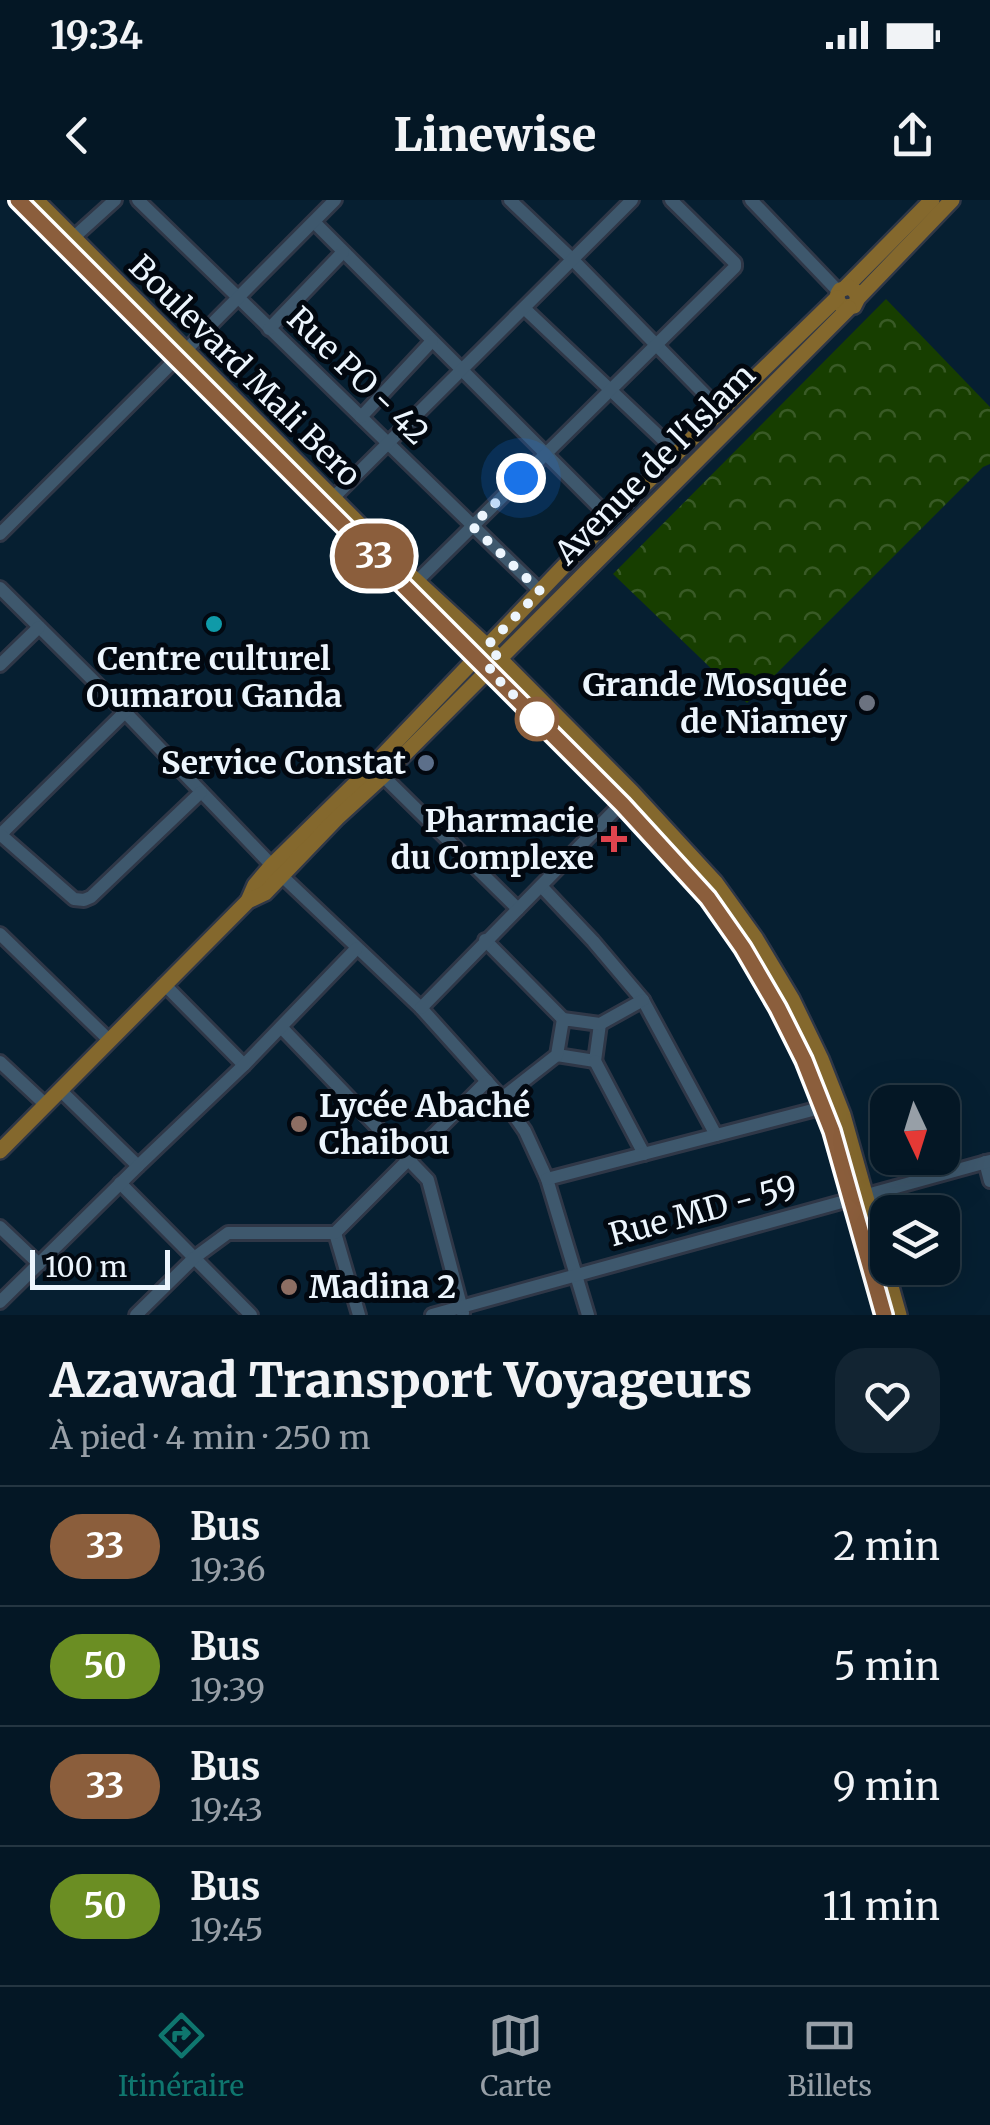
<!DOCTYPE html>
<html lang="fr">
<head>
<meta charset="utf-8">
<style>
	:root { --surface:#041725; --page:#122432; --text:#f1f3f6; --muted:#979fa7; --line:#253642; --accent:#0f766e }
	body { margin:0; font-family:Merriweather,serif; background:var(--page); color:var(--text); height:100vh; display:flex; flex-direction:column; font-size:38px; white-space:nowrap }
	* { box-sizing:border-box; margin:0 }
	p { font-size:32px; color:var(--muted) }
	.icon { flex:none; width:55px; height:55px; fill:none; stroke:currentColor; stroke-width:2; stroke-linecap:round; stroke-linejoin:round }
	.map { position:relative; height:1115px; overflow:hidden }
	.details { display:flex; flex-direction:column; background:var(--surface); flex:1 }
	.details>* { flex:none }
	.badge { padding:0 20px; border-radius:32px; font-size:35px; line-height:65px }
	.needle { width:65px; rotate:176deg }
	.buttons { position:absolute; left:870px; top:885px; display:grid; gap:20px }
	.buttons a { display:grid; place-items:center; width:90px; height:90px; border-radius:20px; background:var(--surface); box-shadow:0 10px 40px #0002,0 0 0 2px var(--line); font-size:50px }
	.scale { position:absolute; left:30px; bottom:25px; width:140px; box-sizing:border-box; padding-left:10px; border:5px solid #ecf5fd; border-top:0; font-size:28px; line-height:35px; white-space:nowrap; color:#ecf5fd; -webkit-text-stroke:8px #020810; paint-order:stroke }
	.you { position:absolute; width:50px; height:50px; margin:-25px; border:8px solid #fff; border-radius:50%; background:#1a73e8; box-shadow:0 0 0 15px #1a73e833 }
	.map>.badge { position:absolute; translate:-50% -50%; box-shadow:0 0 0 5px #fff }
	.round { display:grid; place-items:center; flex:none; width:105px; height:105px; border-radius:30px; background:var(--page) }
	.summary { display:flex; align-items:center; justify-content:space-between; height:170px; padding:0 50px }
	h1 { font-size:48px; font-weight:800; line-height:75px }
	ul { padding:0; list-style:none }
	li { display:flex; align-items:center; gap:30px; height:120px; padding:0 50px; border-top:2px solid var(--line) }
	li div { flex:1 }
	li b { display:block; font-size:38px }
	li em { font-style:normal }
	li .badge { min-width:110px; font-weight:700; text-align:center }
	.status { display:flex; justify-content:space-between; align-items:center; height:70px; padding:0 50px; background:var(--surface); direction:ltr }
	.status svg { height:28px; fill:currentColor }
	header { display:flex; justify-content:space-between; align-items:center; height:130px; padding:0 50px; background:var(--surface); font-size:45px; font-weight:800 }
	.tab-bar { display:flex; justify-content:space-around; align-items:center; height:140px; border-top:2px solid var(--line); background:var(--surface); font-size:28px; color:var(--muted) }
	.tab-bar a { display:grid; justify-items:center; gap:5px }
	.tab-bar .on { color:var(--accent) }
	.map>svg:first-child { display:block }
</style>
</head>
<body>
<div class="status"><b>19:34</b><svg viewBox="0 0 49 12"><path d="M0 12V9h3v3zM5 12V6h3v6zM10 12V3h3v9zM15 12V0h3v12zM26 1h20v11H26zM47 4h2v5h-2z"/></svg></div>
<header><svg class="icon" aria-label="back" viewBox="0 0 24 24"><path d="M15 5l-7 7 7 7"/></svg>Linewise<svg class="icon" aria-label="share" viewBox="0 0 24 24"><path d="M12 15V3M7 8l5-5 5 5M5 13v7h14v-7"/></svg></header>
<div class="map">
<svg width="990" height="1115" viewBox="0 0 990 1115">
	<defs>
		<pattern id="park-crowns" width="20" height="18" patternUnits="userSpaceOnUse" patternTransform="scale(2.5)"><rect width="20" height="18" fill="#173e00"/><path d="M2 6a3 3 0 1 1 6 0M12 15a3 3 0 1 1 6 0" fill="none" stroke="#395a26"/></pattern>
	</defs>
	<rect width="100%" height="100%" fill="#061f31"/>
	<!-- park -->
	<polygon fill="url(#park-crowns)" points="886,99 990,207 990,264 983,267 747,503 613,374"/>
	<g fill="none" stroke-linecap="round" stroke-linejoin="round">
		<!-- minor casing -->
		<g stroke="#2f3747" stroke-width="18">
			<g id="minor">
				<polyline points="138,0 540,391"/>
				<polyline points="510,0 572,59 721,211"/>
				<polyline points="751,0 839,92"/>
				<polyline points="314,22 610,318"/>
				<polyline points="73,38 115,0"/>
				<polyline points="524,108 678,254"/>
				<polyline points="269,129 343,52"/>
				<polyline points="185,151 335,0"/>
				<polyline points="361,217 432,141"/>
				<polyline points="329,302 632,0"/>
				<polyline points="0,334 177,158"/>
				<polyline points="412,386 735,67 735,63 671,0"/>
				<polyline points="0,388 125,512 282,676 421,808 502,898 525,931 547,979 588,1115"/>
				<polyline points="0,465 39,427"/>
				<polyline points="383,576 518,709"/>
				<polyline points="0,635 125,512"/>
				<polyline points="1,635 74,699 84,700 91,697 201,592"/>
				<polyline points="541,686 593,741 643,800 716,935"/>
				<polyline points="0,734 109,840"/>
				<polyline points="485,740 563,819"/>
				<polyline points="164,784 244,865"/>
				<polyline points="421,808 622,603"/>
				<polyline points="281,827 428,980 463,1113"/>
				<polyline points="557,855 595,861 600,824"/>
				<polyline points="595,861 644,954"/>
				<polyline points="0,862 46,905"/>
				<polyline points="60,890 138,966"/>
				<polyline points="502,898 557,855 563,819 600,824 643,800"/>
				<polyline points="985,962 990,981"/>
				<polyline points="547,979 824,907"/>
				<polyline points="120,983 251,1115"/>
				<polyline points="0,1027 39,1064"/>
				<polyline points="335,1033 359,1115"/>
				<polyline points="0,1102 138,966 244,865 357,748"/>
				<polyline points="136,1115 194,1058 228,1033 335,1033 487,881"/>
				<polyline points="432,1115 990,961"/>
			</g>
		</g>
		<!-- major casing -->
		<g stroke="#2f3747" stroke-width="20">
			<g id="major">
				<path d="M17,0L622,603C650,636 684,666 710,700C758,762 797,835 824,908C849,975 864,1046 884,1115"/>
				<polyline points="36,0 410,375 487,446 632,592 715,682 756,739 792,799 821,859 843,915 899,1115"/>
				<polyline points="846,87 932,0"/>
				<path d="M858,98L855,91L849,87L840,90C835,97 837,103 844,107L854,106L858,98L952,0"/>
				<polyline points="248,701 255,685 272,665 365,574 610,318 837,98"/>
				<polyline points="0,951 248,701 265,693 337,618 383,576 849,108"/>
			</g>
		</g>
		<!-- minor -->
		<use href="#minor" stroke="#3e586d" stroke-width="12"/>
		<!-- major -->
		<use href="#major" stroke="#84682d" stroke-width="15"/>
	</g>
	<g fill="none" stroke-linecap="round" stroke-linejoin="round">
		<!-- line casing -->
		<g stroke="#fff" stroke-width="22">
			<polyline id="line" points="18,0 622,604 708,698 743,748 778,808 804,860 832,931 884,1115"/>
		</g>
		<!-- line -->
		<use href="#line" stroke="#8b5e3c" stroke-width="15"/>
		<!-- walk -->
		<polyline stroke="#ecf5fd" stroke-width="10" stroke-dasharray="0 18" points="521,278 472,326 540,391 487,446 499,458 489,470 542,524 537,519"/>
	</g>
	<!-- markers -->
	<circle fill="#0f9aa8" stroke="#020810" stroke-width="4" cx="214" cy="424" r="10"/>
	<circle fill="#6b7280" stroke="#020810" stroke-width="4" cx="867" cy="503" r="10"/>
	<circle fill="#fff" stroke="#8b5e3c" stroke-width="5" cx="537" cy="519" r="20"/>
	<circle fill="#5c6f8a" stroke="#020810" stroke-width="4" cx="426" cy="563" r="10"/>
	<path fill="#e0444e" stroke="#020810" stroke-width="4" d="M609 624h10v10h10v10h-10v10h-10v-10h-10v-10h10z"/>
	<g fill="#8d6e63" stroke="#020810" stroke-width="4">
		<circle cx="299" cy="924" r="10"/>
		<circle cx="289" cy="1087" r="10"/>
	</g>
	<g text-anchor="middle" stroke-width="10" stroke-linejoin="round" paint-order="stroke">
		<!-- street labels -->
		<g font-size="32" fill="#ecf5fd" stroke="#020810">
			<text transform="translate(245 171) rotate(45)" y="11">Boulevard Mali Bero</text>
			<text transform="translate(358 176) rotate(44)" y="11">Rue PO - 42</text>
			<text transform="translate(655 264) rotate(-45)" y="11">Avenue de l'Islam</text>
			<text transform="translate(703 1011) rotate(-15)" y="11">Rue MD - 59</text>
		</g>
		<!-- poi labels -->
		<g font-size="32" font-weight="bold" fill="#ecf5fd" stroke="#020810" text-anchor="end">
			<text x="214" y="470" text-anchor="middle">Centre culturel<tspan x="214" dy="37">Oumarou Ganda</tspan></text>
			<text x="847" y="496">Grande Mosquée<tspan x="847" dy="37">de Niamey</tspan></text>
			<text x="406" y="574">Service Constat</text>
			<text x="594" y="632">Pharmacie<tspan x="594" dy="37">du Complexe</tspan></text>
			<text x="319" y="917" text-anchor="start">Lycée Abaché<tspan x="319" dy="37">Chaibou</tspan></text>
			<text x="309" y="1098" text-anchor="start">Madina 2</text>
		</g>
	</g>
</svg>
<div class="buttons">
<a><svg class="needle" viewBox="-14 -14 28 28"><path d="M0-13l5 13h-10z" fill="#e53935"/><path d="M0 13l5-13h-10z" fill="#979fa7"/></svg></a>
<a><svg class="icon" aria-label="layers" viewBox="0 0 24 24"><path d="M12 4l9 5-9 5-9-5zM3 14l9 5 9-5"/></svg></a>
</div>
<div class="scale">100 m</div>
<div class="you" style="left:521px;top:278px"></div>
<b class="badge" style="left:374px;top:356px;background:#8b5e3c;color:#fff">33</b>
</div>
<section class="details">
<div class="summary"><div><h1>Azawad Transport Voyageurs</h1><p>À pied · 4 min · 250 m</p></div><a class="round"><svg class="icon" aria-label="heart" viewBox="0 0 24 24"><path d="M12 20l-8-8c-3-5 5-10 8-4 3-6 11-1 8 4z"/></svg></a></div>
<ul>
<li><span class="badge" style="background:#8b5e3c;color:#fff">33</span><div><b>Bus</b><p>19:36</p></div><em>2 min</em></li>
<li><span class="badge" style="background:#6b8e23;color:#fff">50</span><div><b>Bus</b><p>19:39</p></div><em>5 min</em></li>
<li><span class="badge" style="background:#8b5e3c;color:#fff">33</span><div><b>Bus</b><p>19:43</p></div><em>9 min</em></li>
<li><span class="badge" style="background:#6b8e23;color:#fff">50</span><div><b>Bus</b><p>19:45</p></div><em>11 min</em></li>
</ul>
</section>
<nav class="tab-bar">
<a class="on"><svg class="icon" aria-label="directions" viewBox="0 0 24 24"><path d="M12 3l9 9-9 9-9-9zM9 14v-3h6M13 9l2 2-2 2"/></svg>Itinéraire</a>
<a><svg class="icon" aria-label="map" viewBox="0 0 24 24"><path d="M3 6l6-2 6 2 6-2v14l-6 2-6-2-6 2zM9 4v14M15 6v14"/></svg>Carte</a>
<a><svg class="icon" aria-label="tickets" viewBox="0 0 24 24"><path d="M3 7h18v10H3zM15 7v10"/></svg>Billets</a>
</nav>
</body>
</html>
